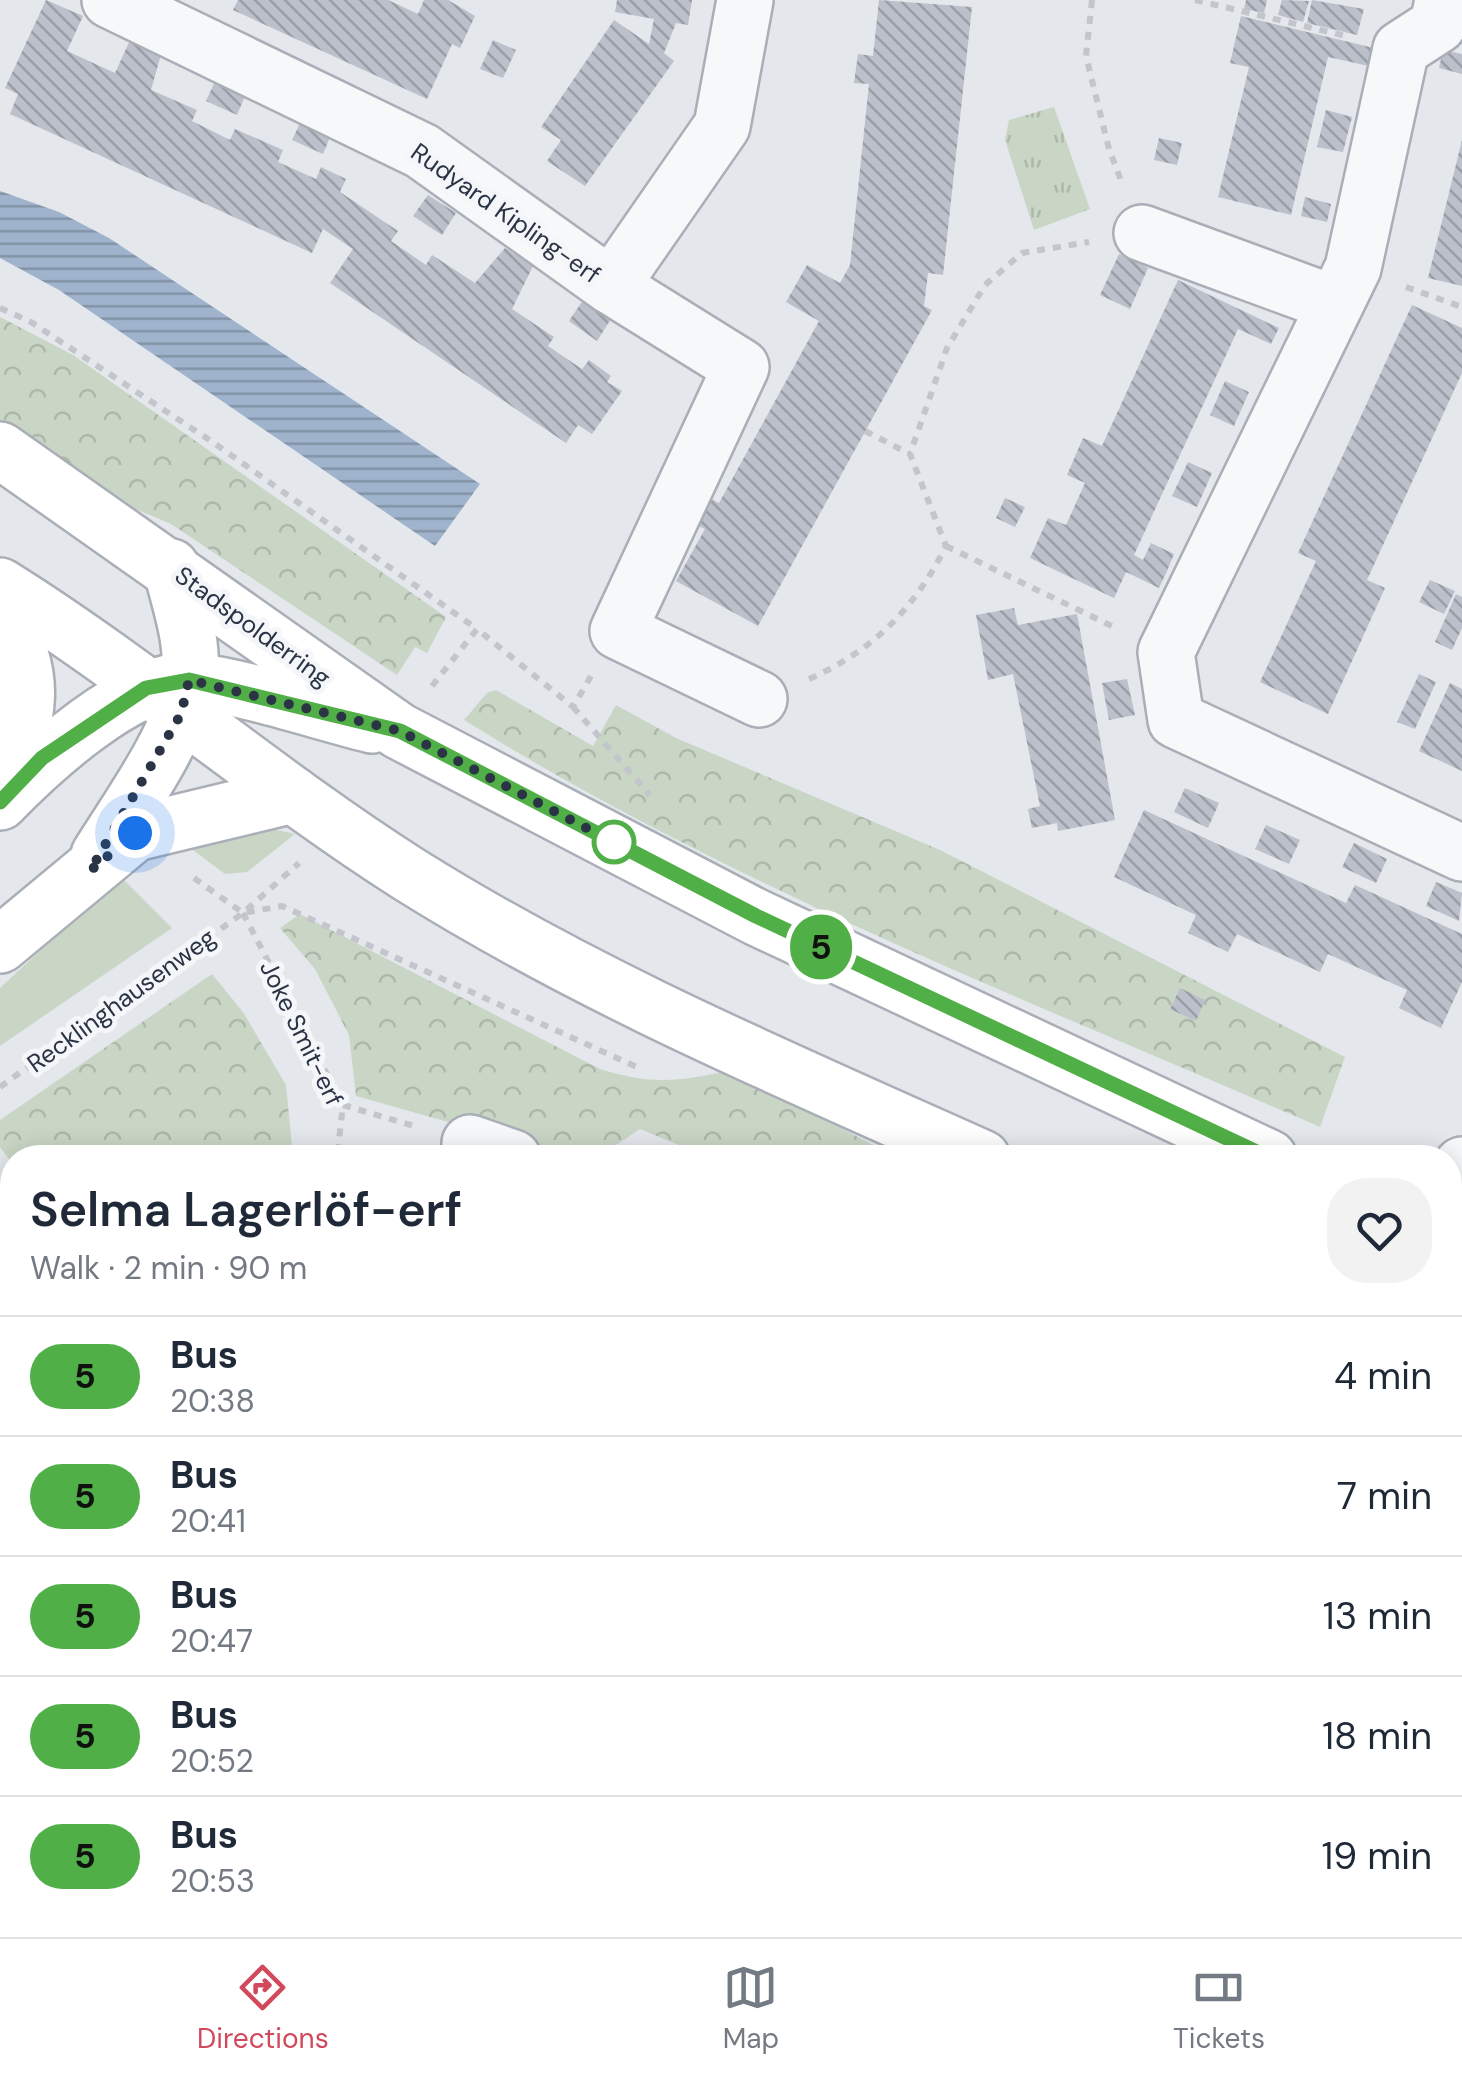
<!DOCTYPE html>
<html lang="en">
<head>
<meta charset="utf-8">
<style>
	:root { --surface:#fff; --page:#f2f2f3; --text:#1f2937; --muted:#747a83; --line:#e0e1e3; --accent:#d1495b }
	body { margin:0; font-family:"DM Sans",sans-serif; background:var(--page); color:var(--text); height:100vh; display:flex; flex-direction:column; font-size:38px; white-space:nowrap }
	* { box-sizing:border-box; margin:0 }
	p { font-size:32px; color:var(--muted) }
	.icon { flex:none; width:55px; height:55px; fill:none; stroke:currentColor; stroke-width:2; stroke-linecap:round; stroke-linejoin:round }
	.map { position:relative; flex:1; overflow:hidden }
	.sheet { position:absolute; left:0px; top:1145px; width:1462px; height:792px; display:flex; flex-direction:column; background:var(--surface); border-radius:40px 40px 0 0; box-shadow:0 5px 25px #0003 }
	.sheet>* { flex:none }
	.badge { padding:0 20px; border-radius:32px; font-size:35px; line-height:65px }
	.you { position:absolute; width:50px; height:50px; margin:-25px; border:8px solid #fff; border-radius:50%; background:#1a73e8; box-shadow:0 0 0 15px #1a73e833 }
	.map>.badge { position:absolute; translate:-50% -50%; box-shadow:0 0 0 5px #fff }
	.round { display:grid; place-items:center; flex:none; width:105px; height:105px; border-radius:40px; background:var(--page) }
	.head { display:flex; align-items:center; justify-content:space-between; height:170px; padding:0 30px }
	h1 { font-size:48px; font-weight:600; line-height:75px }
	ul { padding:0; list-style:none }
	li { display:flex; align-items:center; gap:30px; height:120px; padding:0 30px; border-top:2px solid var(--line) }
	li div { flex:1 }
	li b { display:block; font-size:38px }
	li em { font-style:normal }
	li .badge { min-width:110px; font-weight:700; text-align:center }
	.tabs { display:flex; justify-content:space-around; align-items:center; height:140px; border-top:2px solid var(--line); background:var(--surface); font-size:28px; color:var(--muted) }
	.tabs a { display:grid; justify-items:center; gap:5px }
	.tabs .selected { color:var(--accent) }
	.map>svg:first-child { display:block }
</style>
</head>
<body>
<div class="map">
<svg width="1462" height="1937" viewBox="0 0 1462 1937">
	<defs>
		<pattern id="forest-crowns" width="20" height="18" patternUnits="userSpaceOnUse" patternTransform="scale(2.5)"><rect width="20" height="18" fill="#c9d6c5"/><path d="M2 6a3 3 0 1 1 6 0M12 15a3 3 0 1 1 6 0" fill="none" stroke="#adb8ab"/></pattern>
		<pattern id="park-tufts" width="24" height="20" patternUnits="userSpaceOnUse" patternTransform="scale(2.5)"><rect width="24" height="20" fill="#c9d6c5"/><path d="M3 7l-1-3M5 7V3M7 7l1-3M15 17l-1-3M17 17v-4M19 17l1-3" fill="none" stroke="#adb8ab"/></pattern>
		<pattern id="water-rules" width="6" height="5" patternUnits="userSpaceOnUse" patternTransform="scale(2.5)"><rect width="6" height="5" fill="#9fb4cc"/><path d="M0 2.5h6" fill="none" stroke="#8293a7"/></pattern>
		<pattern id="building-back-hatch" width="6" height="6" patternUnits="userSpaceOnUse" patternTransform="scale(2.5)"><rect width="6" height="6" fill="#bbc0ca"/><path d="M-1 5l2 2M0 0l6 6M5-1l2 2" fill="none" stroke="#989da6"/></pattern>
	</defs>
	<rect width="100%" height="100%" fill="#e4e7ec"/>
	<!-- green -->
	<g fill="#c9d6c5">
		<polygon points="258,826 295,834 247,872 225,874 181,841"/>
		<polygon points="120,876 172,928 0,1046 0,988"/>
		<polygon points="12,1196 12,1328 0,1339 0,1207"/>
		<polygon points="195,1925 288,1925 284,1937 233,1937"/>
	</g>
	<!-- forest -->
	<g fill="url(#forest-crowns)">
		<polygon points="0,317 73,355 446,617 427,653 415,647 397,675 171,524 100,494 0,425"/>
		<path d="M496,690L593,746L616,705L676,738L940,850L1345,1057L1320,1127C1031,1001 732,887 464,720L487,693Z"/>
		<path d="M300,914L600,1069C651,1085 679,1082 731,1070L896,1157H708L640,1129L598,1157H572L356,1096L349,1035L315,969L280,928Z"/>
		<polygon points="212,974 243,1012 286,1085 293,1157 12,1158 12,1163 0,1147 0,1120"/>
	</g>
	<!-- park -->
	<polygon fill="url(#park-tufts)" points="1054,107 1090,209 1034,230 1005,140 1009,120"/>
	<!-- water -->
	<g fill="url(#water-rules)">
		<polygon points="0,191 59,212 109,238 480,484 435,546 59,290 0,258"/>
		<polygon points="12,1328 12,1413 0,1424 0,1339"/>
	</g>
	<!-- building -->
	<g fill="url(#building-back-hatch)">
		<polygon points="46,0 83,16 67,51 115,73 131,38 162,51 151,90 197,110 192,121 230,140 235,129 283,150 278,162 316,179 321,167 346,179 340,192 398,231 391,241 426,265 432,255 475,283 505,248 533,266 512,309 554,337 548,346 582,369 589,360 611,376 607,382 622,391 592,434 578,425 566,443 330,283 353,249 323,229 312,253 10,114 18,94 5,88"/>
		<polygon points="238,0 388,0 418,14 424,0 448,0 475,16 460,48 452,44 427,99 233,10"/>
		<polygon points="617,0 692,0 688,25 676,23 664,53 674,61 585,186 547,161 561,140 541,127 614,20 649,44 654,19 615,12"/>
		<polygon points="879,0 972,7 943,275 928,273 924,306 932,310 758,626 676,581 705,529 691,522 706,496 719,503 819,321 786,302 807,265 840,283 850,265 869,84 854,83 858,54 873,56"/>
		<polygon points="1246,0 1267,0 1264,13 1244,9"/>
		<polygon points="1282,0 1309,1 1303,22 1278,15"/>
		<polygon points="1312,0 1364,9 1357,35 1307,23"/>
		<polygon points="1241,16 1378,49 1373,67 1328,57 1291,215 1218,197 1249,67 1230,63"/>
		<polygon points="493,40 516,50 503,78 480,69"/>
		<polygon points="1443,50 1462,54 1462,74 1439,68"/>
		<polygon points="217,77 247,91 237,115 206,101"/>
		<polygon points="1326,110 1352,117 1343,152 1317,147"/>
		<polygon points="303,117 333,130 323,154 292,140"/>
		<polygon points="1159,138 1182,143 1177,165 1154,160"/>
		<polygon points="1462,140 1462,286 1428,278"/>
		<polygon points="428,195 456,213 442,235 413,216"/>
		<polygon points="1305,197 1331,204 1327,222 1301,216"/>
		<polygon points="1119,254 1148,268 1130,309 1100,295"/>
		<polygon points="1178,280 1279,328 1271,344 1238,329 1134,555 1143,560 1151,543 1174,554 1167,571 1159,588 1126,572 1114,598 1030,558 1048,518 1066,525 1085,483 1067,475 1083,438 1102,446"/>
		<polygon points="583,300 611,319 597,341 569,321"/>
		<polygon points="1412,305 1462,328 1462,373 1367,580 1385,588 1328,714 1260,682 1316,561 1298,553"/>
		<polygon points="1225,381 1249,392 1234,426 1210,415"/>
		<polygon points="1188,462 1212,473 1197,507 1172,496"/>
		<polygon points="1005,498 1025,507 1015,527 996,518"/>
		<polygon points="1430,580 1455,591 1444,614 1419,602"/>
		<polygon points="1456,594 1462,597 1462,628 1452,650 1435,642"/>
		<polygon points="1014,608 1018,625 1077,614 1115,820 1058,831 1057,823 1032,828 1028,809 1040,806 1013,674 988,680 976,615"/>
		<polygon points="1419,674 1436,682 1415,729 1397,722"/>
		<polygon points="1127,679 1135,715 1109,720 1102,683"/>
		<polygon points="1450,683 1462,689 1462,771 1419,751"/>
		<polygon points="1185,788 1219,803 1208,828 1174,812"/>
		<polygon points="1144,810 1346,903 1355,885 1462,934 1462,982 1441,1028 1399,1008 1407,990 1328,954 1320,972 1237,934 1228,952 1188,933 1196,915 1114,877"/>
		<polygon points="1266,825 1300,840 1289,864 1255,849"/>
		<polygon points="1354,843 1387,859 1376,883 1342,867"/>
		<polygon points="1436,882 1462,893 1459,921 1426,906"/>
		<polygon points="1180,988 1205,1000 1196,1021 1170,1009"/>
		<polygon points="12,1573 12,1691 0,1704 0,1586"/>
		<polygon points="1450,1595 1462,1599 1462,1683 1450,1680"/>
		<polygon points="0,1714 12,1726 0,1745"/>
		<polygon points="0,1886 12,1898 0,1913"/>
		<polygon points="410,1925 495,1925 491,1937 407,1937"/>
		<polygon points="679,1925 694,1925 723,1937 674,1937"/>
		<polygon points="1017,1925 1048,1925 1071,1937 1012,1937"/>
		<polygon points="1253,1925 1337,1925 1334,1937 1249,1937"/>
	</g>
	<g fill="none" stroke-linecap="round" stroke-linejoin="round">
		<!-- street casing -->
		<g stroke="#a9aeb7" stroke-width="60">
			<g id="street">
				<polyline points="110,0 422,151 611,286 722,126 745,0"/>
				<polyline points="1443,0 1438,25 1401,49 1353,268 1166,652 1176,720 1462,853"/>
				<polyline points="1142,233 1335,304"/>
				<polyline points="611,286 741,367 618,631 759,699"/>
				<polyline points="470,1143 513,1158"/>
				<polyline points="1450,1188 1462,1165"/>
				<polyline points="12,1824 8,1833 12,1837"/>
				<polyline points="102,1925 114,1937"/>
				<polyline points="811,1925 841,1937"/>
				<polyline points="320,1937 324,1925"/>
				<polyline points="1106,1937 1111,1925"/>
			</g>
		</g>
		<!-- secondary casing -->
		<g stroke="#a9aeb7" stroke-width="60">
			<g id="secondary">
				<polyline points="0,450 399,731 756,917 1269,1158"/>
				<path d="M0,586C141,674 267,784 407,873C588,987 788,1071 982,1158"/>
				<path d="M0,613C44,680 25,724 2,794"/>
				<path d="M0,802C40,761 131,676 191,681C243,686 319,712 372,725"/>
				<path d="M99,855C128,808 181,736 189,682C195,644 180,604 171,567"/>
				<polyline points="0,945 135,833 293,795"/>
				<polyline points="1450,1239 1462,1243"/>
				<polyline points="1450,1382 1462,1387"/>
			</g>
		</g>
		<!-- path -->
		<g stroke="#c2c5cb" stroke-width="6" stroke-dasharray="8 8" stroke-linecap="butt">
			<polyline points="1092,0 1086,56 1109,149 1122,183"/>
			<polyline points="1195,0 1350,37"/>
			<polyline points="1406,287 1462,307"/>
			<polyline points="0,308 31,322 214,443 477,629"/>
			<polyline points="865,431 910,454"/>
			<polyline points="946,546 1116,628"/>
			<path d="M809,679C873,651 915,608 946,546L910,454L947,348L985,285L1022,253L1089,242"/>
			<polyline points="432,686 477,629 573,707 591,676"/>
			<polyline points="573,707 650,795"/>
			<polyline points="194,878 243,913 282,906 639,1068"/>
			<polyline points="243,913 343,1105 337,1158"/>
			<polyline points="0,1087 243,913 299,863"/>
			<polyline points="343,1105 418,1127"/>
			<polyline points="1450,1542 1462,1546"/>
		</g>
		<!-- street -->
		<use href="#street" stroke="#f7f8fa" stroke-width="55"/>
		<!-- secondary -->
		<use href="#secondary" stroke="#fff" stroke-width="55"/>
	</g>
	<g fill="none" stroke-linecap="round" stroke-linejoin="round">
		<!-- line casing -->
		<g stroke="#fff" stroke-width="22">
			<polyline id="line" points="0,802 42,758 146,688 189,680 400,731 756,916 1269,1158"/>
		</g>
		<!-- line -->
		<use href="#line" stroke="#50af46" stroke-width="15"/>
		<!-- walk -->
		<polyline stroke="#2b3445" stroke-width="10" stroke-dasharray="0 18" points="135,833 90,871 181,714 189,680 400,731 621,846 614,842"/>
	</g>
	<!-- markers -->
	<circle fill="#fff" stroke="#50af46" stroke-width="5" cx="614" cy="842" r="20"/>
	<g text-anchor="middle" stroke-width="10" stroke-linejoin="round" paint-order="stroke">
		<!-- street labels -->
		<g font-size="25" fill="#2b3445" stroke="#f4f6f9">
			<text transform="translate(506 213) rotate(35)" y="9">Rudyard Kipling-erf</text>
			<text transform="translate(253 626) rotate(36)" y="9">Stadspolderring</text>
			<text transform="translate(121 1000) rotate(-36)" y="9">Recklinghausenweg</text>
			<text transform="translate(302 1033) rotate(64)" y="9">Joke Smit-erf</text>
		</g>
	</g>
</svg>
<div class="you" style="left:135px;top:833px"></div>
<b class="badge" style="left:821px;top:947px;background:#50af46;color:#111">5</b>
<section class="sheet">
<div class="head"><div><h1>Selma Lagerlöf-erf</h1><p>Walk · 2 min · 90 m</p></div><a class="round"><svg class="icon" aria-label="heart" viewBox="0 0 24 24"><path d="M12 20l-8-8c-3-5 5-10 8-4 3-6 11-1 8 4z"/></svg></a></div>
<ul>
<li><span class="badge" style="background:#50af46;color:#111">5</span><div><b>Bus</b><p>20:38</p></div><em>4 min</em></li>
<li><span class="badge" style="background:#50af46;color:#111">5</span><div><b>Bus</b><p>20:41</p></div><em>7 min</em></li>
<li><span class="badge" style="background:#50af46;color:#111">5</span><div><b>Bus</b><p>20:47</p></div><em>13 min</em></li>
<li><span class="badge" style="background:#50af46;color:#111">5</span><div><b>Bus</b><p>20:52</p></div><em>18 min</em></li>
<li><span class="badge" style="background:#50af46;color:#111">5</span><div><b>Bus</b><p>20:53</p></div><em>19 min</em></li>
</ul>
</section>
</div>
<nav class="tabs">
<a class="selected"><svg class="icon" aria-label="directions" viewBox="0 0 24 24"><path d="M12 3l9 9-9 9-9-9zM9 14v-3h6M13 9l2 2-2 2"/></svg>Directions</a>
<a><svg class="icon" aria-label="map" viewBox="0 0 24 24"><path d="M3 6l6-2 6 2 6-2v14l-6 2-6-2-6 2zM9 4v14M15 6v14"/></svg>Map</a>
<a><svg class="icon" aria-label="tickets" viewBox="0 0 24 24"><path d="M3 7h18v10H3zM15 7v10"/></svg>Tickets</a>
</nav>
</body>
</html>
